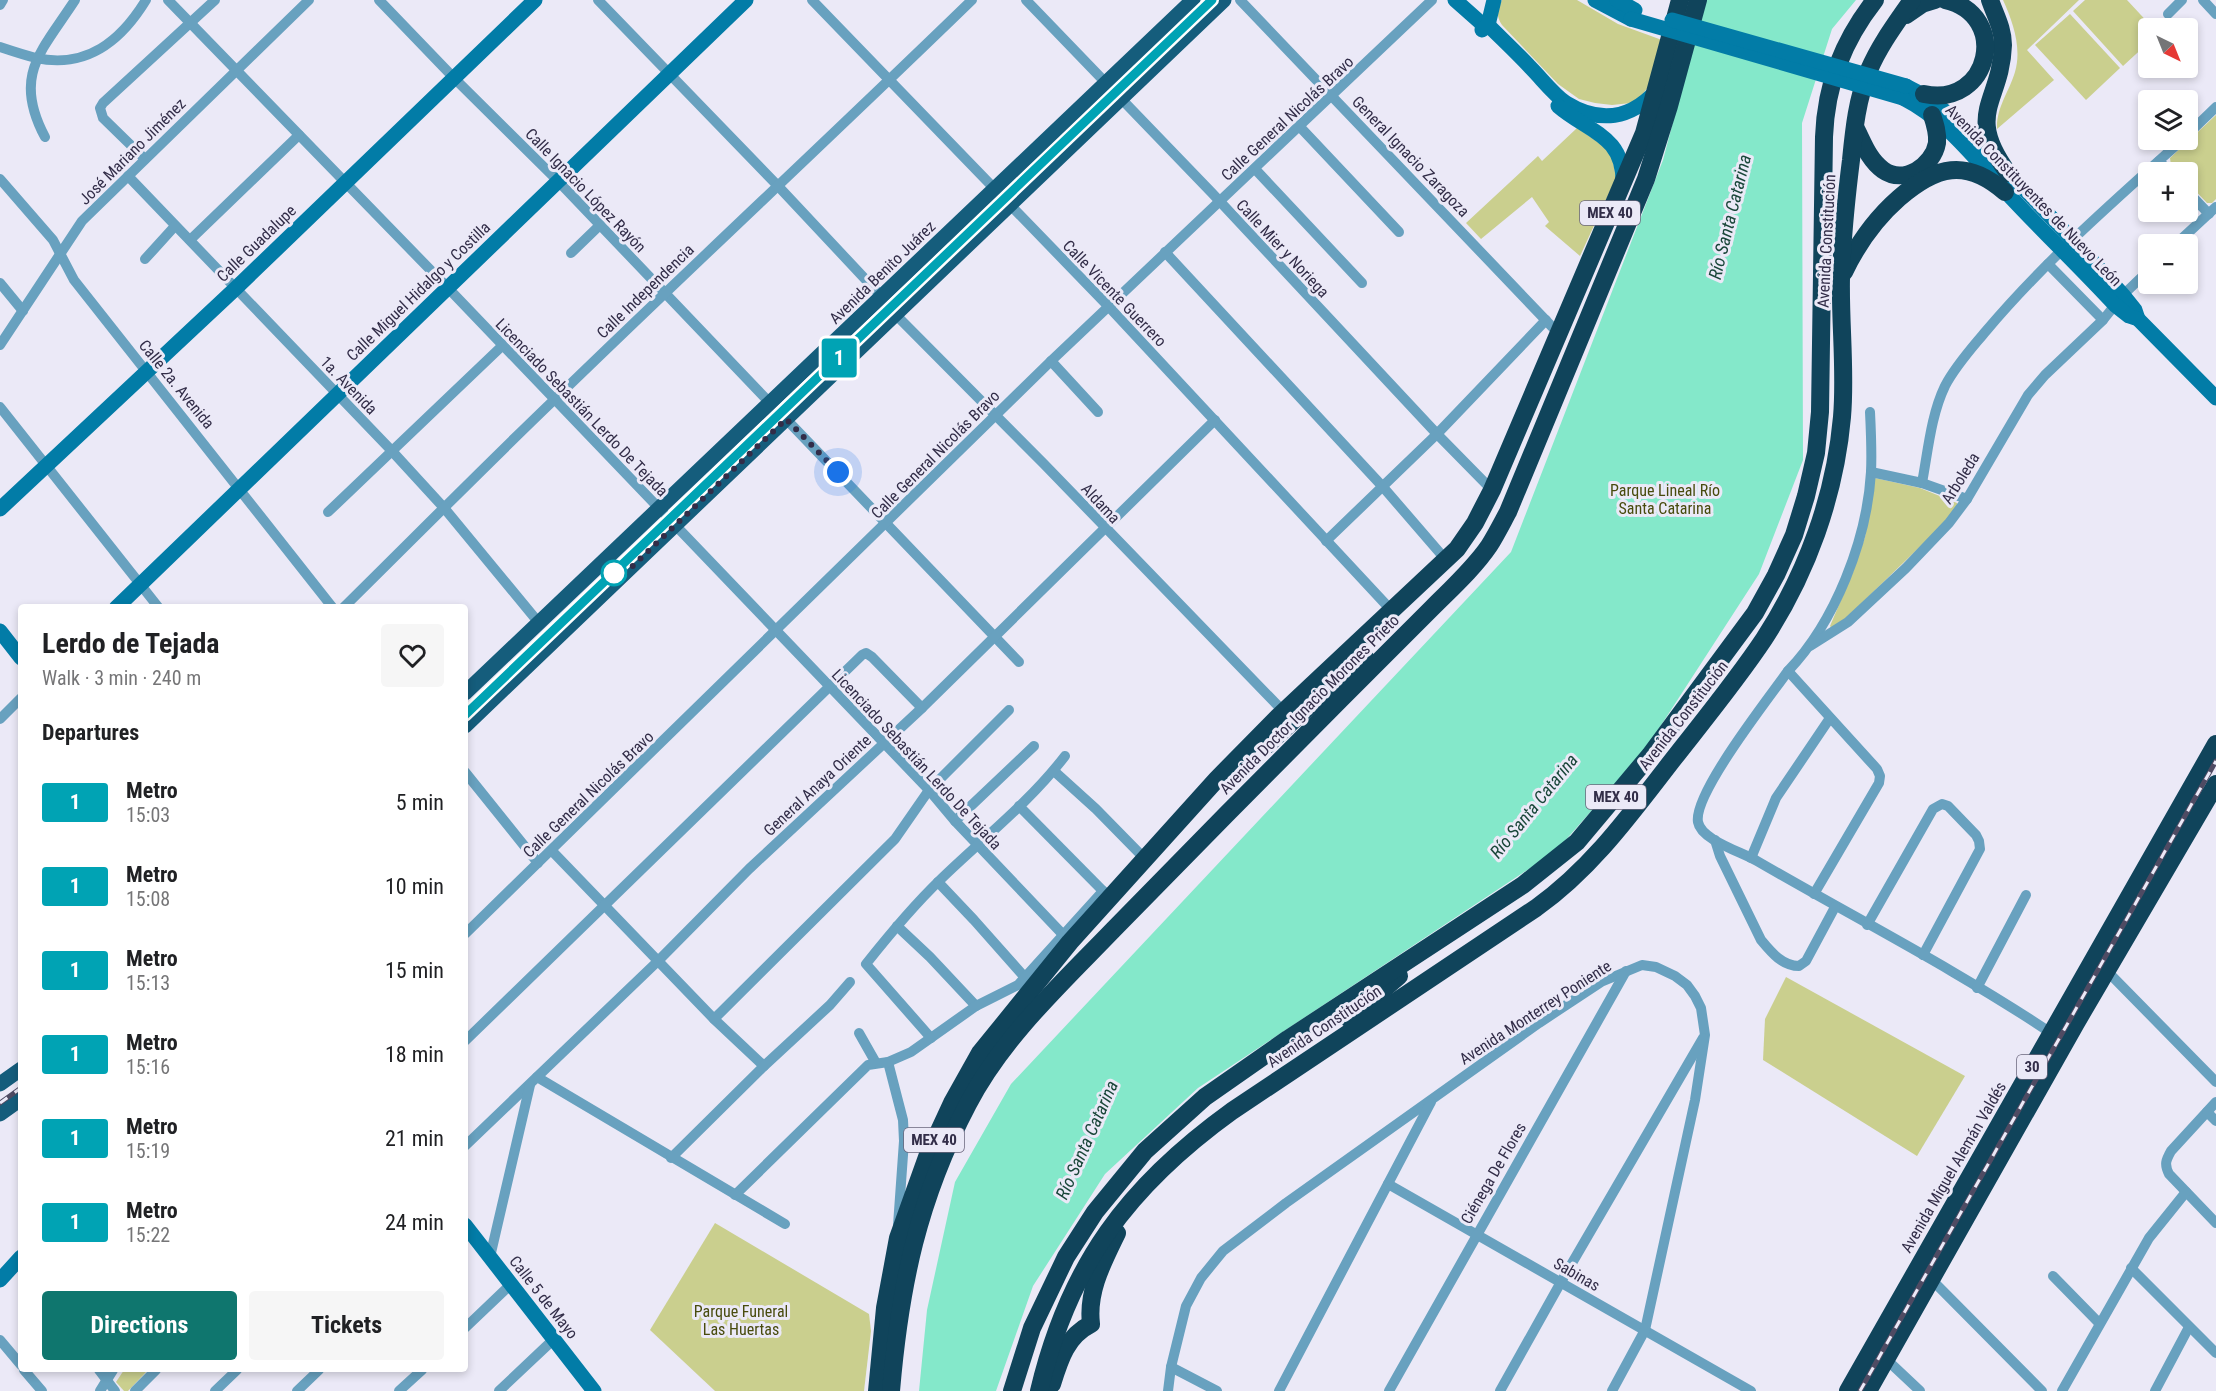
<!DOCTYPE html>
<html lang="en">
<head>
<meta charset="utf-8">
<style>
	:root { --surface:#fff; --page:#f6f6f6; --text:#202124; --muted:#757577; --accent:#0f766e }
	body { margin:0; font-family:"Roboto Condensed",sans-serif; background:var(--page); color:var(--text); height:100vh; display:flex; flex-direction:column; font-size:22px; white-space:nowrap }
	* { box-sizing:border-box; margin:0 }
	p { font-size:20px; color:var(--muted) }
	.icon { flex:none; width:33px; height:33px; fill:none; stroke:currentColor; stroke-width:2; stroke-linecap:round; stroke-linejoin:round }
	.map { position:relative; flex:1; overflow:hidden }
	.details { position:absolute; left:18px; top:604px; width:450px; height:768px; display:flex; flex-direction:column; background:var(--surface); border-radius:6px; box-shadow:0 3px 9px #0003 }
	.details>* { flex:none }
	.badge { padding:0 12px; border-radius:4px; font-size:21px; line-height:39px }
	.needle { width:39px; rotate:137deg }
	.controls { position:absolute; left:2138px; top:18px; display:grid; gap:12px }
	.controls a { display:grid; place-items:center; width:60px; height:60px; border-radius:6px; background:var(--surface); box-shadow:0 3px 9px #0003; font-size:30px }
	.you { position:absolute; width:30px; height:30px; margin:-15px; border:4px solid #fff; border-radius:50%; background:#1a73e8; box-shadow:0 0 0 9px #1a73e833 }
	.map>.badge { position:absolute; translate:-50% -50%; box-shadow:0 0 0 3px #fff }
	h2 { padding:0 24px; font-size:22px; line-height:54px }
	.round { display:grid; place-items:center; flex:none; width:63px; height:63px; border-radius:6px; background:var(--page) }
	.summary { display:flex; align-items:center; justify-content:space-between; height:102px; padding:0 24px }
	h1 { font-size:28px; font-weight:700; line-height:45px }
	.cta { display:flex; gap:12px; margin-top:auto; padding:12px 24px }
	.cta a { flex:1; height:69px; border-radius:6px; background:var(--accent); color:#fff; font-size:24px; font-weight:700; line-height:69px; text-align:center }
	.cta a+a { background:var(--page); color:var(--text) }
	ul { padding:0; list-style:none }
	li { display:flex; align-items:center; gap:18px; height:84px; padding:0 24px }
	li div { flex:1 }
	li b { display:block; font-size:22px }
	li em { font-style:normal }
	li .badge { min-width:66px; font-weight:700; text-align:center }
	.map>svg:first-child { display:block }
</style>
</head>
<body>
<div class="map">
<svg width="2216" height="1391" viewBox="0 0 2216 1391">
	<rect width="100%" height="100%" fill="#ebe9f7"/>
	<!-- green -->
	<g fill="#cacf8e">
		<path d="M1502,0H1577L1618,24L1662,40L1651,84L1639,98L1631,103L1612,105L1595,103L1579,99L1558,84L1502,25C1496,16 1497,10 1502,0Z"/>
		<path d="M2003,0H2079L2027,50L2054,80L1997,129C1996,108 2009,92 2015,72C2022,48 2013,22 2003,0Z"/>
		<polygon points="2085,0 2127,0 2153,28 2148,28 2148,43 2123,66 2073,11"/>
		<polygon points="2070,14 2120,68 2086,100 2035,45"/>
		<polygon points="2216,115 2216,199 2212,203 2207,203 2187,182 2187,172 2178,172 2171,165 2170,158"/>
		<polygon points="1577,128 1611,151 1616,178 1580,256 1545,226 1549,222 1532,197 1481,239 1466,223 1538,156 1542,161"/>
		<polygon points="1875,478 1920,488 1957,503 1958,507 1932,535 1838,626 1832,629 1830,626 1853,572 1865,537"/>
		<polygon points="1786,977 1965,1076 1917,1156 1763,1060 1765,1019"/>
		<polygon points="715,1223 869,1314 871,1331 864,1391 715,1391 650,1330"/>
		<polygon points="124,1370 148,1370 128,1391 124,1391 116,1382"/>
	</g>
	<!-- water -->
	<polygon fill="#84e8ca" points="1705,0 1856,0 1832,29 1802,123 1803,460 1759,574 1645,750 1556,851 1198,1088 1105,1174 1033,1286 996,1391 919,1391 927,1310 955,1182 1011,1084 1511,552 1663,160"/>
	<g fill="none" stroke-linecap="round" stroke-linejoin="round">
		<!-- street -->
		<g stroke="#68a1bf" stroke-width="10">
			<polyline points="168,0 448,288 929,790 955,821 1070,942"/>
			<polyline points="379,0 454,78 559,182 770,403"/>
			<polyline points="598,0 778,186 882,297"/>
			<polyline points="812,0 1109,307 1392,611"/>
			<polyline points="1026,0 1212,193 1437,434 1492,490"/>
			<polyline points="1240,0 1558,333"/>
			<polyline points="2203,0 2216,14"/>
			<polyline points="0,5 3,0"/>
			<polyline points="2168,14 2182,0"/>
			<path d="M0,47C12,51 24,55 36,58C87,69 121,41 146,0"/>
			<polyline points="1300,127 1399,232"/>
			<polyline points="2187,135 2216,107"/>
			<path d="M45,137C12,75 42,51 75,0"/>
			<polyline points="145,159 103,118 100,108 103,103 215,0"/>
			<polyline points="2159,161 2170,172"/>
			<polyline points="1255,169 1362,283"/>
			<polyline points="128,176 391,450 445,509 539,623"/>
			<polyline points="0,179 53,240 74,280 333,608"/>
			<polyline points="2187,191 2209,214"/>
			<polyline points="190,240 299,135"/>
			<polyline points="2176,244 2216,207"/>
			<polyline points="1165,252 1383,487 1446,560"/>
			<polyline points="571,253 600,225"/>
			<polyline points="145,259 175,226"/>
			<polyline points="2048,264 2103,320"/>
			<polyline points="0,283 23,311"/>
			<polyline points="896,315 1044,464 1284,712"/>
			<polyline points="0,345 82,221 309,0"/>
			<polyline points="1051,361 1098,412"/>
			<polyline points="0,407 159,608"/>
			<path d="M1870,412C1871,432 1872,452 1871,472C1867,540 1835,622 1788,671C1769,698 1693,794 1698,822C1701,840 1742,852 1757,861C1855,918 1957,970 2051,1033"/>
			<polyline points="786,419 1019,662"/>
			<polyline points="1871,472 1922,483 1967,499"/>
			<path d="M1922,483C1928,451 1931,415 1945,386C1956,365 1972,348 1986,331C2045,261 2114,201 2182,140"/>
			<polyline points="328,512 502,346"/>
			<polyline points="1326,541 1437,434 1546,320"/>
			<path d="M343,608C414,538 484,467 556,398C694,264 834,134 972,0"/>
			<polyline points="1810,646 1848,622 1906,568 1949,523 1967,499 2028,395 2045,375 2103,320 2123,295 2148,271"/>
			<polyline points="1788,671 1877,769 1880,776 1879,783 1814,894"/>
			<polyline points="0,719 21,698"/>
			<polyline points="1054,771 1096,809 1146,860"/>
			<polyline points="465,772 538,863"/>
			<polyline points="1019,806 1106,894"/>
			<polyline points="955,821 1034,746"/>
			<path d="M1715,840L1720,856L1761,940C1771,952 1782,966 1799,966L1806,961L1835,907"/>
			<polyline points="552,851 714,1019 764,1066"/>
			<polyline points="1751,858 1776,798 1830,718"/>
			<polyline points="938,882 974,920 1029,982"/>
			<polyline points="1867,925 1933,809 1942,804 1948,806 1976,835 1979,841 1980,849 1923,955"/>
			<polyline points="897,926 930,957 976,1006"/>
			<polyline points="465,934 1051,361 1432,0"/>
			<polyline points="2107,971 2216,1082"/>
			<polyline points="1977,988 2026,895"/>
			<polyline points="714,1019 895,839 929,790 1009,710"/>
			<polyline points="859,1033 876,1063"/>
			<path d="M931,1038L866,964C889,935 913,906 940,880C981,840 1029,803 1065,756"/>
			<polyline points="465,1041 862,655 866,653 872,657 922,708"/>
			<polyline points="888,1062 903,1120 904,1141 898,1225"/>
			<polyline points="537,1077 785,1224"/>
			<path d="M2216,1102L2171,1151C2166,1160 2164,1164 2169,1174L2216,1223"/>
			<polyline points="2207,1112 2216,1121"/>
			<polyline points="465,1146 658,961 749,869 922,708 1215,420"/>
			<polyline points="671,1158 764,1066 830,1005 850,982"/>
			<polyline points="1388,1184 1751,1391"/>
			<polyline points="735,1195 868,1065 888,1062 911,1052 976,1006 1018,985 1103,891"/>
			<polyline points="490,1257 530,1085"/>
			<polyline points="2131,1268 2216,1353"/>
			<polyline points="2053,1276 2099,1323"/>
			<polyline points="1931,1279 2042,1391"/>
			<polyline points="465,1328 511,1284"/>
			<polyline points="0,1340 21,1365"/>
			<polyline points="1886,1359 1920,1391"/>
			<polyline points="1171,1367 1217,1391"/>
			<polyline points="24,1370 42,1391"/>
			<polyline points="99,1370 115,1391"/>
			<polyline points="100,1391 113,1370"/>
			<polyline points="135,1391 156,1370"/>
			<polyline points="215,1391 237,1370"/>
			<polyline points="297,1391 319,1370"/>
			<polyline points="399,1391 422,1370"/>
			<polyline points="499,1391 554,1339"/>
			<polyline points="1168,1391 1171,1367 1186,1306 1201,1278 1223,1251 1286,1203 1539,1023 1601,982 1642,965 1656,967 1675,976 1687,985 1695,996 1701,1008 1705,1035 1695,1100 1645,1330 1612,1391"/>
			<polyline points="1279,1391 1431,1102"/>
			<polyline points="1389,1391 1626,971"/>
			<polyline points="1500,1391 1561,1282 1703,1038"/>
			<polyline points="2062,1391 2149,1238 2186,1192"/>
			<polyline points="2155,1391 2189,1327"/>
		</g>
		<!-- secondary -->
		<g stroke="#027ca7" stroke-width="15">
			<path d="M1455,0L1481,23L1488,25C1502,39 1517,53 1530,67C1542,79 1553,94 1566,103C1600,124 1631,119 1657,90"/>
			<polyline points="1595,0 1631,19"/>
			<polyline points="1617,0 1635,10"/>
			<polyline points="1482,30 1488,25 1494,0"/>
			<path d="M1906,86C1944,104 1971,135 2000,165C2042,207 2083,250 2123,295L2135,310L2138,319"/>
			<path d="M1903,98C1946,120 1973,157 2005,191C2041,230 2079,266 2115,305L2129,316L2138,319L2216,398"/>
			<path d="M1558,106C1588,132 1624,135 1623,183"/>
			<polyline points="0,509 235,289 535,0"/>
			<polyline points="116,608 746,0"/>
			<polyline points="0,631 21,658"/>
			<polyline points="465,1225 594,1391"/>
			<polyline points="0,1280 21,1257"/>
		</g>
		<!-- primary -->
		<g stroke="#155d7c" stroke-width="15">
			<polyline points="465,693 1193,0"/>
			<polyline points="465,726 1224,0"/>
			<polyline points="0,1084 21,1069"/>
			<polyline points="0,1114 21,1099"/>
		</g>
		<!-- highway -->
		<g stroke="#10445b" stroke-width="18">
			<path d="M1990,0C1995,15 2003,28 2003,45C2001,103 1964,112 2008,173"/>
			<polyline points="1906,15 1922,4 1935,0"/>
			<path d="M1924,94C1990,108 2011,15 1945,0"/>
			<path d="M1855,127C1863,142 1868,159 1883,170C1904,185 1933,166 1937,143C1938,133 1935,124 1932,115"/>
			<path d="M1844,272C1858,243 1875,219 1899,198C1936,166 1966,158 2005,192"/>
			<polyline points="1267,745 1299,715 1366,659"/>
			<polyline points="1349,1019 1399,976"/>
			<path d="M1052,1384C1060,1358 1067,1336 1091,1324C1087,1291 1103,1262 1117,1233"/>
			<polyline points="877,1391 885,1308 898,1238 927,1157 952,1103 980,1053 1070,942 1217,779 1278,717 1457,549 1475,523 1492,490 1644,133 1680,0"/>
			<path d="M891,1391C900,1285 918,1199 968,1104C1003,1037 1061,984 1113,930C1189,852 1266,774 1343,697C1373,667 1403,637 1433,607C1452,588 1474,568 1489,546C1496,535 1502,523 1508,512L1646,179L1669,106L1698,0"/>
			<path d="M1012,1391L1032,1328L1066,1257L1095,1212L1145,1151L1205,1097L1288,1039L1523,885L1577,842L1650,755L1755,613L1776,575L1794,535L1806,496L1816,453L1820,412L1824,137C1826,84 1843,41 1875,0"/>
			<path d="M1039,1391C1069,1265 1128,1186 1232,1111L1536,908C1591,869 1630,815 1671,762C1703,721 1736,681 1764,639C1807,573 1835,496 1842,417C1846,371 1840,325 1841,278C1842,239 1846,200 1851,160C1854,130 1857,99 1869,70C1880,44 1897,22 1912,0"/>
			<polyline points="1848,1391 2216,744"/>
			<polyline points="1868,1391 2076,1023 2216,784"/>
		</g>
		<!-- rail casing -->
		<g stroke="#4f4b63" stroke-width="5">
			<g id="rail">
				<polyline points="465,715 1212,0"/>
				<polyline points="0,1103 21,1088"/>
				<polyline points="1860,1391 2216,761"/>
			</g>
		</g>
		<!-- rail -->
		<use href="#rail" stroke="#ebe9f7" stroke-width="3" stroke-dasharray="9" stroke-linecap="butt"/>
		<!-- secondary-bridge -->
		<g stroke="#027ca7" stroke-width="15">
			<polyline points="1631,19 1903,98"/>
			<polyline points="1672,20 1906,86"/>
		</g>
	</g>
	<g fill="none" stroke-linecap="round" stroke-linejoin="round">
		<!-- line casing -->
		<g stroke="#fff" stroke-width="14">
			<polyline id="line" points="465,715 1212,0"/>
		</g>
		<!-- line -->
		<use href="#line" stroke="#00a3b4" stroke-width="9"/>
		<!-- walk -->
		<polyline stroke="#322d48" stroke-width="6" stroke-dasharray="0 10.8" points="614,573 616,582 786,419 838,472"/>
	</g>
	<!-- markers -->
	<circle fill="#fff" stroke="#00a3b4" stroke-width="3" cx="614" cy="573" r="12"/>
	<g text-anchor="middle" stroke-width="6" stroke-linejoin="round" paint-order="stroke">
		<!-- shield labels -->
		<g fill="#ebe9f7" stroke="#6a657c" stroke-width="1.5">
			<rect x="1580" y="201" width="60" height="24" rx="4.5"/>
			<rect x="1586" y="785" width="60" height="24" rx="4.5"/>
			<rect x="2017" y="1055" width="30" height="24" rx="4.5"/>
			<rect x="904" y="1128" width="60" height="24" rx="4.5"/>
		</g>
		<g font-size="15" font-weight="bold" fill="#322d48">
			<text x="1610" y="218">MEX 40</text>
			<text x="1616" y="802">MEX 40</text>
			<text x="2032" y="1072">30</text>
			<text x="934" y="1145">MEX 40</text>
		</g>
		<!-- street labels -->
		<g font-size="16" fill="#322d48" stroke="#ebe9f7">
			<text transform="translate(1287 118) rotate(-43)" y="6">Calle General Nicolás Bravo</text>
			<text transform="translate(132 151) rotate(-45)" y="6">José Mariano Jiménez</text>
			<text transform="translate(1411 156) rotate(46)" y="6">General Ignacio Zaragoza</text>
			<text transform="translate(586 190) rotate(46)" y="6">Calle Ignacio López Rayón</text>
			<text transform="translate(2034 195) rotate(46)" y="6">Avenida Constituyentes de Nuevo León</text>
			<text transform="translate(1826 241) rotate(-87)" y="6">Avenida Constitución</text>
			<text transform="translate(256 243) rotate(-44)" y="6">Calle Guadalupe</text>
			<text transform="translate(1283 248) rotate(47)" y="6">Calle Mier y Noriega</text>
			<text transform="translate(882 272) rotate(-44)" y="6">Avenida Benito Juárez</text>
			<text transform="translate(418 291) rotate(-44)" y="6">Calle Miguel Hidalgo y Costilla</text>
			<text transform="translate(645 291) rotate(-44)" y="6">Calle Independencia</text>
			<text transform="translate(1115 293) rotate(46)" y="6">Calle Vicente Guerrero</text>
			<text transform="translate(177 384) rotate(51)" y="6">Calle 2a. Avenida</text>
			<text transform="translate(349 385) rotate(46)" y="6">1a. Avenida</text>
			<text transform="translate(582 407) rotate(46)" y="6">Licenciado Sebastián Lerdo De Tejada</text>
			<text transform="translate(935 454) rotate(-45)" y="6">Calle General Nicolás Bravo</text>
			<text transform="translate(1960 478) rotate(-58)" y="6">Arboleda</text>
			<text transform="translate(1101 503) rotate(47)" y="6">Aldama</text>
			<text transform="translate(1309 704) rotate(-45)" y="6">Avenida Doctor Ignacio Morones Prieto</text>
			<text transform="translate(1683 715) rotate(-52)" y="6">Avenida Constitución</text>
			<text transform="translate(917 759) rotate(47)" y="6">Licenciado Sebastián Lerdo De Tejada</text>
			<text transform="translate(817 785) rotate(-43)" y="6">General Anaya Oriente</text>
			<text transform="translate(588 794) rotate(-44)" y="6">Calle General Nicolás Bravo</text>
			<text transform="translate(1535 1012) rotate(-33)" y="6">Avenida Monterrey Poniente</text>
			<text transform="translate(1324 1026) rotate(-34)" y="6">Avenida Constitución</text>
			<text transform="translate(1953 1167) rotate(-60)" y="6">Avenida Miguel Alemán Valdés</text>
			<text transform="translate(1493 1173) rotate(-60)" y="6">Ciénega De Flores</text>
			<text transform="translate(1577 1274) rotate(30)" y="6">Sabinas</text>
			<text transform="translate(544 1297) rotate(52)" y="6">Calle 5 de Mayo</text>
		</g>
		<!-- park labels -->
		<g font-size="16" fill="#484b0d" stroke="#ebe9f7">
			<text x="1665" y="496">Parque Lineal Río<tspan x="1665" dy="18">Santa Catarina</tspan></text>
			<text x="741" y="1317">Parque Funeral<tspan x="741" dy="18">Las Huertas</tspan></text>
		</g>
		<!-- water labels -->
		<g font-size="18" font-style="italic" fill="#1a473a" stroke="#ebe9f7">
			<text transform="translate(1730 217) rotate(-76)" y="6">Río Santa Catarina</text>
			<text transform="translate(1534 806) rotate(-51)" y="6">Río Santa Catarina</text>
			<text transform="translate(1087 1140) rotate(-66)" y="6">Río Santa Catarina</text>
		</g>
	</g>
</svg>
<div class="controls">
<a><svg class="needle" viewBox="-14 -14 28 28"><path d="M0-13l5 13h-10z" fill="#e53935"/><path d="M0 13l5-13h-10z" fill="#757577"/></svg></a>
<a><svg class="icon" aria-label="layers" viewBox="0 0 24 24"><path d="M12 4l9 5-9 5-9-5zM3 14l9 5 9-5"/></svg></a>
<a>+</a>
<a>−</a>
</div>
<div class="you" style="left:838px;top:472px"></div>
<b class="badge" style="left:839px;top:358px;background:#00a3b4;color:#fff">1</b>
<section class="details">
<div class="summary"><div><h1>Lerdo de Tejada</h1><p>Walk · 3 min · 240 m</p></div><a class="round"><svg class="icon" aria-label="heart" viewBox="0 0 24 24"><path d="M12 20l-8-8c-3-5 5-10 8-4 3-6 11-1 8 4z"/></svg></a></div>
<h2>Departures</h2>
<ul>
<li><span class="badge" style="background:#00a3b4;color:#fff">1</span><div><b>Metro</b><p>15:03</p></div><em>5 min</em></li>
<li><span class="badge" style="background:#00a3b4;color:#fff">1</span><div><b>Metro</b><p>15:08</p></div><em>10 min</em></li>
<li><span class="badge" style="background:#00a3b4;color:#fff">1</span><div><b>Metro</b><p>15:13</p></div><em>15 min</em></li>
<li><span class="badge" style="background:#00a3b4;color:#fff">1</span><div><b>Metro</b><p>15:16</p></div><em>18 min</em></li>
<li><span class="badge" style="background:#00a3b4;color:#fff">1</span><div><b>Metro</b><p>15:19</p></div><em>21 min</em></li>
<li><span class="badge" style="background:#00a3b4;color:#fff">1</span><div><b>Metro</b><p>15:22</p></div><em>24 min</em></li>
</ul>
<div class="cta"><a>Directions</a><a>Tickets</a></div>
</section>
</div>
</body>
</html>
